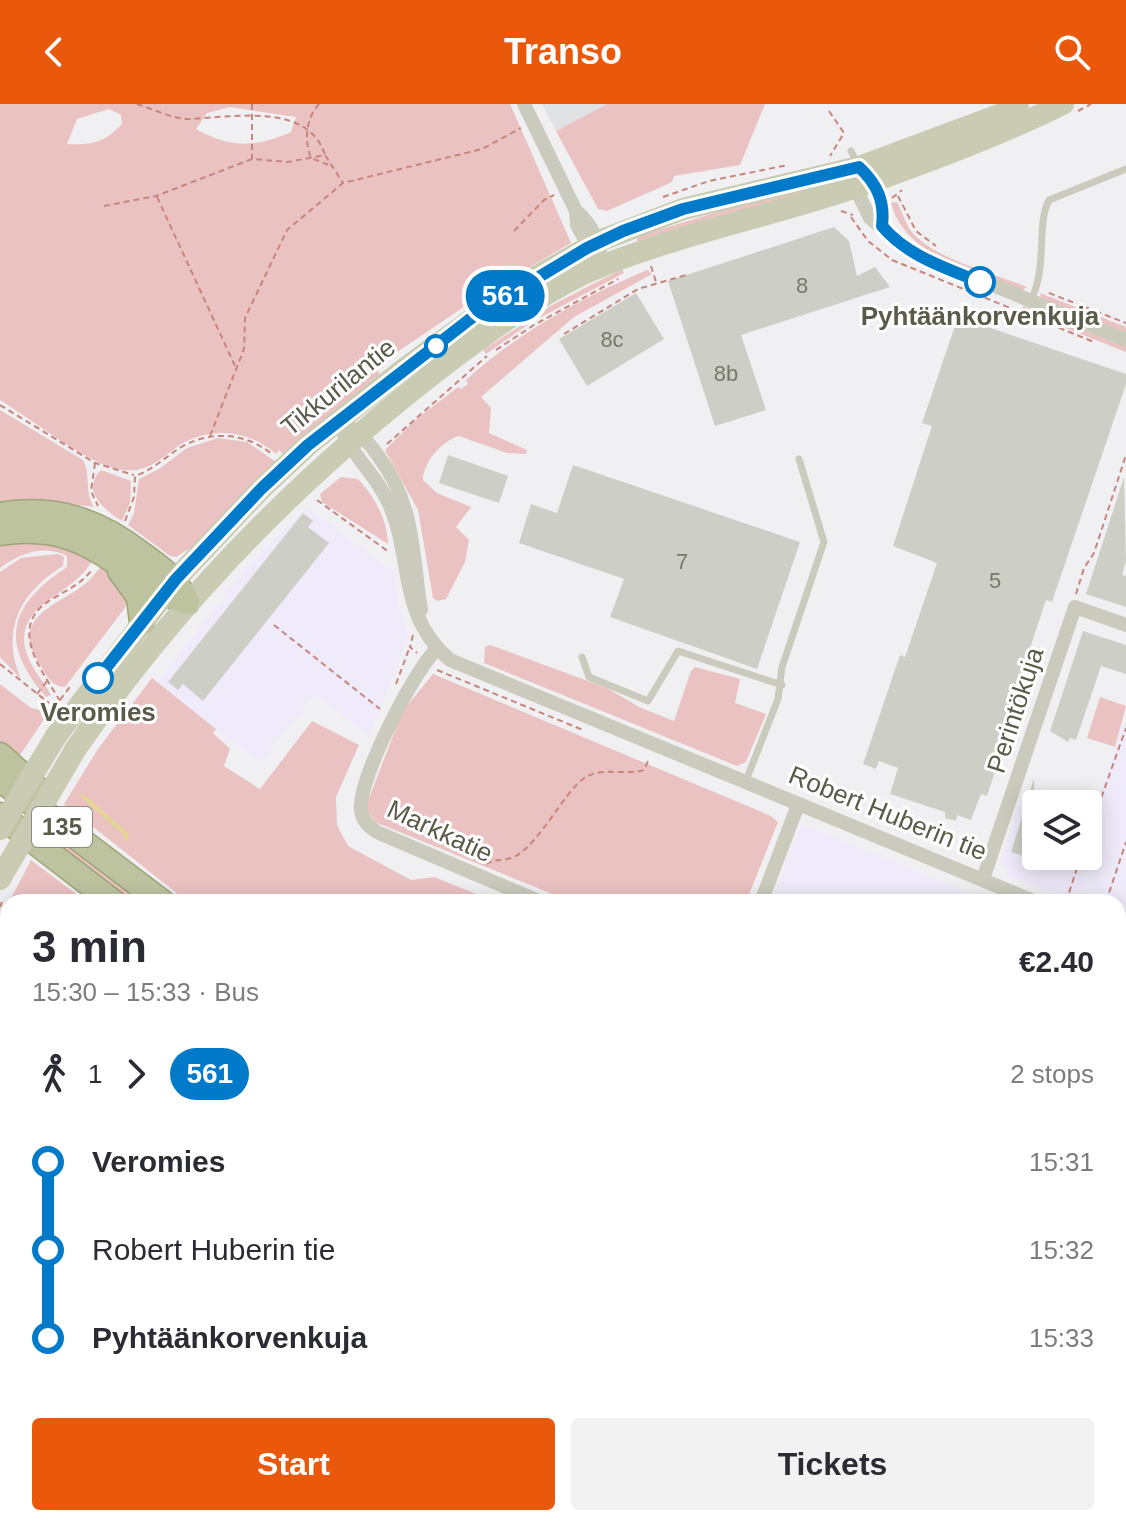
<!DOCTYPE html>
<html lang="en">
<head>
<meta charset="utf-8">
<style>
	:root { --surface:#fff; --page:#f2f2f3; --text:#2b2b33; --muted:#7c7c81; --accent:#ea580c }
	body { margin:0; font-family:Helvetica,sans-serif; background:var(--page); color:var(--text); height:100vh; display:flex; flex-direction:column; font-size:30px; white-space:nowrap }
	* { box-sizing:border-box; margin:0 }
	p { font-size:26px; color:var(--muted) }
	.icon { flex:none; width:44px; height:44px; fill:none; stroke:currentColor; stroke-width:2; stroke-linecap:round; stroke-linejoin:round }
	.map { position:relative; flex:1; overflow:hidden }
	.sheet { position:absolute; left:0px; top:790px; width:1126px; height:632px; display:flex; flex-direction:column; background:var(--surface); border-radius:24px 24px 0 0; box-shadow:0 4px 20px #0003 }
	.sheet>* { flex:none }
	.badge { padding:0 16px; border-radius:26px; font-size:28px; line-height:52px }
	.buttons { position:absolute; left:1022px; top:686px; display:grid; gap:16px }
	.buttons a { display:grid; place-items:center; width:80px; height:80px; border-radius:8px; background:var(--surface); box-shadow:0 4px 20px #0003; font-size:40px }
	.map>.badge { position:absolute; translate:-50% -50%; box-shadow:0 0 0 4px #fff }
	.legs { display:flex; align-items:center; gap:12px; height:88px; padding:0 32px; font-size:26px }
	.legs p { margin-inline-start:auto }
	.headline { display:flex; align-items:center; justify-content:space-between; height:136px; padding:0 32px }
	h1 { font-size:44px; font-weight:800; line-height:60px }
	.button { display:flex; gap:16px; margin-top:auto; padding:16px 32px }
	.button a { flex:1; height:92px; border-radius:8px; background:var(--accent); color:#fff; font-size:32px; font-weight:800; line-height:92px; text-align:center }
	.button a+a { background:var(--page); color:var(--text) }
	ul { padding:0 32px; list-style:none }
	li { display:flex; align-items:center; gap:28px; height:88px; font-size:30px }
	li i { display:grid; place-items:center; width:12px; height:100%; margin:0 10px; background:currentColor }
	li i::after { content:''; width:20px; height:20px; margin:-10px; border:6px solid; border-radius:50%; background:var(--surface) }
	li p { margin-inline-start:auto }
	li:first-child i { background:linear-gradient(#0000 50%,currentColor 0) }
	li:last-child i { background:linear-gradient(currentColor 50%,#0000 0) }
	header { display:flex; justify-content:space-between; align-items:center; height:104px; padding:0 32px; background:var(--accent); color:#fff; font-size:36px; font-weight:800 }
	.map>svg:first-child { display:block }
</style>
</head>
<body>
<header><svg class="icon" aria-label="back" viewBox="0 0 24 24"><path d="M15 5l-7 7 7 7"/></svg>Transo<svg class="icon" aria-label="search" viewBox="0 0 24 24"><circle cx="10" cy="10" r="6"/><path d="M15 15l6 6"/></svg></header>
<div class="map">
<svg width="1126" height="1422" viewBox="0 0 1126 1422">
	<rect width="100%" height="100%" fill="#f0f0f2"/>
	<!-- commercial -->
	<g fill="#f0ebfa">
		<polygon points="308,403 394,468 399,504 409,530 369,633 316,589 260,659 157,579 247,462"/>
		<polygon points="1123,620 1126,621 1126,819 1118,816 1118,798 1075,798 1008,771 1001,758 1023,688 1059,700 1036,700 1036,752 1088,752 1088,710 1093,711"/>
		<polygon points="802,720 992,798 771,798"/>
		<polygon points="1118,849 1126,852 1126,1124 1118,1125"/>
	</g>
	<!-- education -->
	<polygon fill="#e1e2e3" points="542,0 607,0 556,27"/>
	<!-- green -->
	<g fill="#ebc2c2" fill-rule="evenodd">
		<path d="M0,0H510L571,139L480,192L375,263L380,270L283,350L279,346L276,350C251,327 213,322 183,339C162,352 151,369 123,366C91,363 30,314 0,296ZM230,3L296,13L291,28C256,44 229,44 196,25L207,9ZM109,5L121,11L122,20C104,39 92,41 67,40L77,15Z"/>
		<polygon points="607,0 765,0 740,61 674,72 672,78 607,107 598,105 556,27"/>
		<polygon points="808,80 810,89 639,141 636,133"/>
		<path d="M897,98C902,107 905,119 911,127C932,154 995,170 1027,183L1021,187C974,167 906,154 891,99Z"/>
		<polygon points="622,165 624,169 532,218 486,250 483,246 552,201"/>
		<path d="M647,166L652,170L574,213L481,293L491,304L489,329L527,346L526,350L507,349L459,332C442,337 423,358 423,376L437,389L471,403L456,423L469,436L465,458L446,495L437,497L433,494L418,406L385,346L414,317L458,283L461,285L468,280L466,276C519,228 581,194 647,166Z"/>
		<polygon points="1040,189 1126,223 1126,229 1041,194"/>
		<polygon points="1024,202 1126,243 1126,248 1020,206"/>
		<path d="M0,306L83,356C91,370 84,388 94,403L48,397L0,402Z"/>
		<polygon points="218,334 247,338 276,358 192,443 176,453 170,452 128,421 134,409 139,375 159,365 187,344"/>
		<path d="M101,366L131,377L130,399L122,417C105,407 80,386 101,366Z"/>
		<path d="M341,373L358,375C375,393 387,415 388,440L322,398L320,390Z"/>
		<path d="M49,436L92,456C75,493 8,499 28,553C33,566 44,578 51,591L46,593C0,539 7,503 67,463V452C44,440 20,449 0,464V437Z"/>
		<path d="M58,450L64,453L63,462C20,488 0,527 21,575L0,553V468L21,454Z"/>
		<path d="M102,462L118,474L130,497L65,583C50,582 46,570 39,559C9,512 58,502 85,480C92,475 96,467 102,462Z"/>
		<polygon points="490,541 607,584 639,603 674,617 691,567 695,563 740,575 735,599 766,610 746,658 737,662 484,559 485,543"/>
		<polygon points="433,570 771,712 778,718 746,798 572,798 375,718 368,708 368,697 402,608"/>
		<polygon points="152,574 216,625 213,629 230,645 224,662 260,685 312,617 359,641 336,693 337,721 348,742 411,776 434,773 496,798 188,798 64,700 98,645"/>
		<polygon points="0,580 31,604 49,608 16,657 0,641"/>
		<polygon points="1100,593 1126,602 1115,643 1087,634"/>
		<polygon points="49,724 147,798 127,798 42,735"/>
		<polygon points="31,756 87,798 9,798"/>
		<polygon points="8,950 8,1267 0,1266 0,962"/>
		<polygon points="1118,1326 1126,1328 1126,1404 1118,1395"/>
		<polygon points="0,1358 8,1360 8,1414 218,1414 215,1422 0,1422"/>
	</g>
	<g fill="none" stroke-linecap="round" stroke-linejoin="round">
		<!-- stream -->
		<polyline stroke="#e4d593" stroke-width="4" points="83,692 127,731 126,735"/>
	</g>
	<!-- building -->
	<g fill="#cdcfc7">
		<polygon points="834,123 849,137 857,172 875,163 890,183 741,231 766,306 715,322 668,177"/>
		<polygon points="636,189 664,235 587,282 559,235"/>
		<polygon points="958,213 1126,270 1126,280 1052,498 1046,496 1015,589 1021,590 987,692 981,690 971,716 957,711 956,717 945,714 945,708 890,690 898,664 879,657 876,665 863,660 900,551 905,553 937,459 893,442 932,322 922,319"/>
		<polygon points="448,351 508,372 499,399 439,379"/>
		<polygon points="573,361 800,438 757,565 610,513 624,475 519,439 531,400 557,409"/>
		<polygon points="1124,373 1126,457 1122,471 1126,472 1126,503 1086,490"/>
		<polygon points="303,409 313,417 308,423 329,439 203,597 183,580 178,586 168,578"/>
		<polygon points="1083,527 1126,541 1126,570 1101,562 1076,636 1070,634 1068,638 1050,627"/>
		<polygon points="1034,674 1036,752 1072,752 1068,765 1011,748"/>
	</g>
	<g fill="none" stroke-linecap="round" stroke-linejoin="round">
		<!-- trunk casing -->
		<g stroke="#9fa577" stroke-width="27">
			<g id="trunk">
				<path d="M0,411C55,402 97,416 140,449C163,466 174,472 187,498"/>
				<path d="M0,429C92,415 113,471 187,498"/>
				<polyline points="120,467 139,493 142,518"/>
				<polyline points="0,651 43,690"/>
				<polyline points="0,675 162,798"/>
				<polyline points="0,711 113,798"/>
				<polyline points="1118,1172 1126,1171"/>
				<polyline points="1118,1200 1126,1199"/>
				<polyline points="944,1414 949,1422"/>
				<polyline points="980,1414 987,1422"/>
				<polyline points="1048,1414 1050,1422"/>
				<polyline points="1075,1414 1083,1422"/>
			</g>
		</g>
		<!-- path -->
		<g stroke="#c6857d" stroke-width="2" stroke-dasharray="6 4" stroke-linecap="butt">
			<path d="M137,0C153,5 175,16 191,15C240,12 309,0 325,51"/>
			<polyline points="252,0 252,55"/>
			<path d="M319,0C306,14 304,36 311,54L329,61"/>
			<polyline points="829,7 844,29 830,52"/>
			<polyline points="1078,7 1091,0"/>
			<polyline points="898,92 916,127 936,142"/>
			<polyline points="157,93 236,264"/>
			<polyline points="663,93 709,77 788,61"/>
			<polyline points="892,94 902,86"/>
			<polyline points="104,102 156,92 252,55 288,58 325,51 343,79"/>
			<polyline points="841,107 853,111"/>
			<polyline points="851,113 868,137 892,156 1094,238"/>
			<polyline points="514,127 544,96 554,91"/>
			<polyline points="651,162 656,178"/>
			<polyline points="1049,189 1126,219"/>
			<polyline points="564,230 638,185 686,171"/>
			<polyline points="496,246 534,221 618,175"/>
			<polyline points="0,301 95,359 134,371"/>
			<polyline points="210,332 244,245 245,214 287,126 343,79 482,45 521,24"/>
			<polyline points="387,340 487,252"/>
			<polyline points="95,359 91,387 98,402"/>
			<polyline points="317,396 389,448"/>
			<path d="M125,417L134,393L135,372C155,365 166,352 183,342C213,326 247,329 273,351"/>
			<polyline points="1076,490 1084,464 1094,449 1126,351"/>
			<polyline points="274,521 380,605"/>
			<polyline points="413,531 410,543 417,549"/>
			<polyline points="0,560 49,599"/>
			<polyline points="437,566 583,626"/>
			<polyline points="396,580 409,545"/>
			<polyline points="37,590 47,577"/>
			<polyline points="60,596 72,580"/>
			<path d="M60,597C41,565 6,522 52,495C67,486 81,480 92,466"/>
			<polyline points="1088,731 1126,624"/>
			<path d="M486,760C496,754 507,757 516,752C540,738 564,689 583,675C600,662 624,672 644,666L649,655"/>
			<polyline points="1048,792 1061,798"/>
			<polyline points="919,798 919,794"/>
			<polyline points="1066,798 1081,752"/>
			<polyline points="1106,798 1126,738"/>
			<polyline points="0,803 2,798"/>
			<polyline points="0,854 8,879 0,900"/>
			<polyline points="0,956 8,944"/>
			<polyline points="0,1030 8,1033"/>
			<polyline points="0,1131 8,1130"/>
			<polyline points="1118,1140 1126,1139"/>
			<polyline points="1118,1239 1126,1238"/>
			<polyline points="1118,1401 1126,1408"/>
			<polyline points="911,1414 917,1422"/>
		</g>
		<!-- service -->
		<g stroke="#cacbbc" stroke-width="7">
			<polyline points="851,47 858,61"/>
			<path d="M1031,196C1048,162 1036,120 1049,96L1126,65"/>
			<polyline points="582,553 589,573 648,597 678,547 782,581"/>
			<polyline points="745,679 778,595 782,563 824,438 799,355"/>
			<polyline points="1126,1089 1119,1108 1126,1108"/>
		</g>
		<!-- minor -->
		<g stroke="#cacbbc" stroke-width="14">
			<path d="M524,0L576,107C594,122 599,139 603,162"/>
			<polyline points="870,74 884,107 882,122"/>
			<polyline points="856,75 855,83 870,114 908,146 1126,236"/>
			<polyline points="576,107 577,121 593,150"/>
			<path d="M339,317C349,351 377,370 390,402C413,457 398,512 450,556L1036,798"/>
			<path d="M339,317C359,327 367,336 379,353C415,401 412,450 421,506"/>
			<path d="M437,545C414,566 358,675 361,706C362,717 370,724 379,729L541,798"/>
			<polyline points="983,775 1075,503 1126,521"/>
			<polyline points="761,798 798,701"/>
		</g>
		<!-- tertiary -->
		<g stroke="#cacbbc" stroke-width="18">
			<polyline points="1118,831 1126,834"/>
			<polyline points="743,1422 746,1414"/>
		</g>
		<!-- primary -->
		<g stroke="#c9ccb2" stroke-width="22">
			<polyline points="56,632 176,475 262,384 308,341 400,268 511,187 599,137 683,105 859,63 1018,4"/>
			<path d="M75,646C181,491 309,363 459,250C504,217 551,182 604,161C691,127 783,109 871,78C936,55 1002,30 1063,0"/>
			<polyline points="1118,1290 1126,1291"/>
			<polyline points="1118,1311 1126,1313"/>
		</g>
		<!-- trunk -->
		<use href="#trunk" stroke="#bec39f" stroke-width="24"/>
		<!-- primary-bridge -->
		<g stroke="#c9ccb2" stroke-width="22">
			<polyline points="0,725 56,632"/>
			<polyline points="0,775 75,646"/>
		</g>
	</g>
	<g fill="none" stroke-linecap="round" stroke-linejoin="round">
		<!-- line-1 casing -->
		<g stroke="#fff" stroke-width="18">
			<path id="line-1" d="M98,574L176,475L262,384L308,341L474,212L587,144L623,127L683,105L859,63C877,80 885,97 882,122C907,152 946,164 980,178"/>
		</g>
		<!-- line-1 -->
		<use href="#line-1" stroke="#007ac9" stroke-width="12"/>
	</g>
	<!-- markers -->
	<g fill="#fff" stroke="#007ac9" stroke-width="4">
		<circle cx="980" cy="178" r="14"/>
		<circle cx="436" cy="242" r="10"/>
		<circle cx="98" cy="574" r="14"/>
	</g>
	<g text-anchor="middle" stroke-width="6" stroke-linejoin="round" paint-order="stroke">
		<!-- number labels -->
		<g font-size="22" fill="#777868">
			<text x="802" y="189">8</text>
			<text x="612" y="243">8c</text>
			<text x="726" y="277">8b</text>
			<text x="682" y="465">7</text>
			<text x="995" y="484">5</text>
		</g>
		<!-- shield labels -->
		<rect fill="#fff" stroke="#8c8c80" stroke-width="2" x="32" y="703" width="60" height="40" rx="6"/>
		<g font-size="24" font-weight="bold" fill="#5a5b49">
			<text x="62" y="731">135</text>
		</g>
		<!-- stop labels -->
		<g font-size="26" font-weight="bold" fill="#5a5b49" stroke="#fff">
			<text x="980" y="221">Pyhtäänkorvenkuja</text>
			<text x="98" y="617">Veromies</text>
		</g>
		<!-- street labels -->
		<g font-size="26" fill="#5a5b49" stroke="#fff">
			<text transform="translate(338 283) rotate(-39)" y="9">Tikkurilantie</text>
			<text transform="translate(1015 606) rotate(-72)" y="9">Perintökuja</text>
			<text transform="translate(888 709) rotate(22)" y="9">Robert Huberin tie</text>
			<text transform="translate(440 727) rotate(25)" y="9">Markkatie</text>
		</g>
	</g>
</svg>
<div class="buttons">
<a><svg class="icon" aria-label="layers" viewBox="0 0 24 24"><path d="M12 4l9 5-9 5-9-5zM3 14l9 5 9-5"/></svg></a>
</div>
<b class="badge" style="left:505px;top:192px;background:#007ac9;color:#fff">561</b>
<section class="sheet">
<div class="headline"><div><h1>3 min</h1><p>15:30 – 15:33 · Bus</p></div><b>€2.40</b></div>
<div class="legs"><svg class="icon" aria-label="walk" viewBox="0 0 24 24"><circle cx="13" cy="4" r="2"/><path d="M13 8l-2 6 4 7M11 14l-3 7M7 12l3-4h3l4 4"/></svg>1<svg class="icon" aria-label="forward" viewBox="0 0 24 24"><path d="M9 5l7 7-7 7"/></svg><b class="badge" style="background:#007ac9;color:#fff">561</b><p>2 stops</p></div>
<ul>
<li><i style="color:#007ac9"></i><b>Veromies</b><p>15:31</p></li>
<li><i style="color:#007ac9"></i><span>Robert Huberin tie</span><p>15:32</p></li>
<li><i style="color:#007ac9"></i><b>Pyhtäänkorvenkuja</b><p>15:33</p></li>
</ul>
<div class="button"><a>Start</a><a>Tickets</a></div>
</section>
</div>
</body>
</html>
